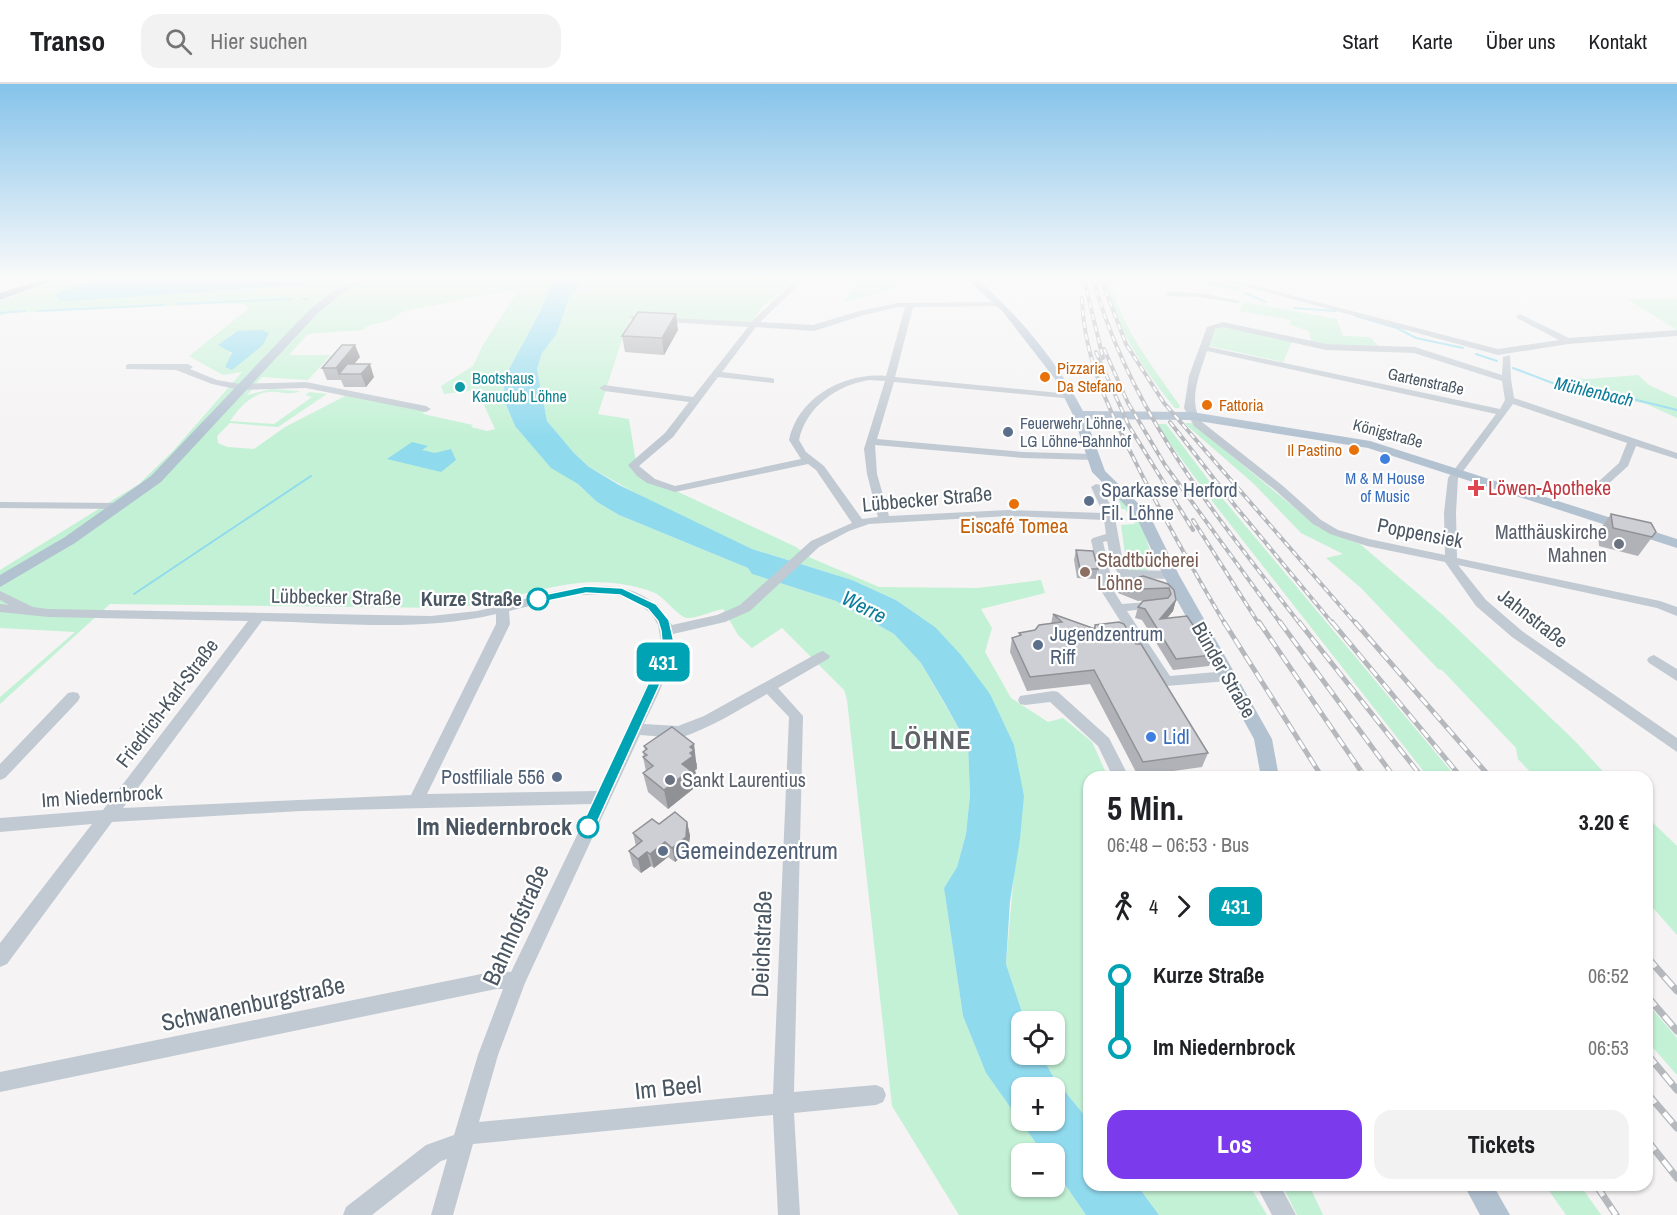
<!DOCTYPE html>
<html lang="de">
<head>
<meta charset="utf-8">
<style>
	:root { --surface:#fff; --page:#f2f2f2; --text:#202124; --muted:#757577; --line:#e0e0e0; --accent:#7c3aed }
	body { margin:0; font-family:"Archivo Narrow",sans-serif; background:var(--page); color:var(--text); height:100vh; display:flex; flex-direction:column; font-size:22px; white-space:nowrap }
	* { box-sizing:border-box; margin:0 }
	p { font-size:20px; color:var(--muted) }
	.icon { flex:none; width:33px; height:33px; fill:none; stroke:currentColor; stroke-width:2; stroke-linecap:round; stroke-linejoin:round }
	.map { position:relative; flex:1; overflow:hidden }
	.side { position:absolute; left:1083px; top:687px; width:570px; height:420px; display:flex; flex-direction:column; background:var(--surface); border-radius:18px; box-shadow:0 2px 4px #0004 }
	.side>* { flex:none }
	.badge { padding:0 12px; border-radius:9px; font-size:21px; line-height:39px }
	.controls { position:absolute; left:1011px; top:927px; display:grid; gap:12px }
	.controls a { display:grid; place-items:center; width:54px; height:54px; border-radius:12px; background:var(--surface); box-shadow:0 2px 4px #0004; font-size:30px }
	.map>.badge { position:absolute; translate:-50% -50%; box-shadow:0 0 0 3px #fff }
	.legs { display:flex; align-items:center; gap:9px; height:66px; padding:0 24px; font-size:20px }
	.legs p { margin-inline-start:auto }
	.head { display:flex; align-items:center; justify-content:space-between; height:102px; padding:0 24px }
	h1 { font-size:33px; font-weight:700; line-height:45px }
	.primary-button { display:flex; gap:12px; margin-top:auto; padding:12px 24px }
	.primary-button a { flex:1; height:69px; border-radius:18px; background:var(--accent); color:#fff; font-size:24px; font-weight:700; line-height:69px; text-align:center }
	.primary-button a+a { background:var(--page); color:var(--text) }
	ul { padding:0 24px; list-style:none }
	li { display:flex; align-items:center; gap:21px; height:72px; font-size:22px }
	li i { display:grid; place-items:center; width:9px; height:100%; margin:0 8px; background:currentColor }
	li i::after { content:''; width:15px; height:15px; margin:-8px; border:4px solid; border-radius:50%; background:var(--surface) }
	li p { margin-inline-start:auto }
	li:first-child i { background:linear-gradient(#0000 50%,currentColor 0) }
	li:last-child i { background:linear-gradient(currentColor 50%,#0000 0) }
	header { display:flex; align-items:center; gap:36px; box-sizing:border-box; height:84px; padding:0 30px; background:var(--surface); border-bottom:2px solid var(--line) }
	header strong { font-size:28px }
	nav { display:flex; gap:33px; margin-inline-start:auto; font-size:21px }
	.search { width:420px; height:54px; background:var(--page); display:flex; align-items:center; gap:15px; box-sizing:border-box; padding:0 21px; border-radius:18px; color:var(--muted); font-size:22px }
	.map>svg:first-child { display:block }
</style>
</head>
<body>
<header>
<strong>Transo</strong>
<div class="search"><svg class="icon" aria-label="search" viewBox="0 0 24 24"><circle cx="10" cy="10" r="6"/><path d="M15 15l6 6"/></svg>Hier suchen</div>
<nav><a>Start</a><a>Karte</a><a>Über uns</a><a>Kontakt</a></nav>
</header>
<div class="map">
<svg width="1677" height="1131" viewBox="0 0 1677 1131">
	<rect width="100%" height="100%" fill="#f5f3f3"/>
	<!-- green -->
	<g fill="#c3f1d5" fill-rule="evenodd">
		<path d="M62,195H95L55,210L311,199L317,195H554L540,228L509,285L504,304L506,322L515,342L551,383L578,400L597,418L619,431L748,484L752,490L836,517L894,550L921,579L968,661L970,711L966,750L957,783L944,804L963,932L986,989L1043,1069L1022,1070V1102H1054L1055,1086L1086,1131H959L892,1022L847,616L844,606L782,544L752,564L738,551L723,525C712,527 698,534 687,534C679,533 665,514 655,509C637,501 611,498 592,498C543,500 499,520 451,524L110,520L0,620V613L75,548L0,544V486L139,400L173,367L242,288L223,291L189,272L248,225L246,221L233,219L8,229L0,232V217ZM517,208L483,261L473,282L441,302L444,310L477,306L495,345L487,347L471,343L473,341L423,330L424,327L351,309L285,343L254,365L227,363L218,359L217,352L230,339L278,343L327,310L310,308L305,311L312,313L274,340L230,337C241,321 255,306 277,308C285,309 292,311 300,307L271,305L247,311L262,293L308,296L331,271H289L308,250L363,246C373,236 388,242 401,228L490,210ZM237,247H268L227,278L232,273L228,266L231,250Z"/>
		<polygon points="584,195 796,195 762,223 750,239 632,233 625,246 598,330 629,335 637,385 665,404 674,406 796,463 811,474 879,503 978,504 1041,496 1045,509 981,525 992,544 985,568 1011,614 1048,638 1063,634 1092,658 1108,693 1089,693 1089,1037 1054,994 1041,971 1054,970 1054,938 1025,937 1006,880 1014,789 935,543 896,516 852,496 752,465 650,417 589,383 574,369 547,337 537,285 542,269 556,251 569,214"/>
		<polygon points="837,195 894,195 896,204 843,219 858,196"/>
		<path d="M1104,195H1220L1241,202L1238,208L1188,198H1110C1124,248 1151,280 1180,322L1179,324H1175C1142,284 1117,245 1104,195Z"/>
		<polygon points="1677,214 1677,246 1627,215"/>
		<polygon points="1244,218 1337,235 1343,252 1370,253 1380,264 1312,260 1309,247 1290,241 1291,236 1239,227"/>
		<polygon points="1222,241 1292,258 1283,278 1205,261 1213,244"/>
		<polygon points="1638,291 1649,301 1677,314 1677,334 1646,320 1555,301 1560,293 1587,295"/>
		<polygon points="1184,339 1192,339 1319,444 1360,460 1443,531 1575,657 1608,693 1535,693 1518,675 1516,664 1442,586 1438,585 1361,504 1326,474 1343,470 1301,449 1254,400"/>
		<polygon points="1156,340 1166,340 1223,415 1456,693 1428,693 1212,417"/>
		<polygon points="1118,413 1133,426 1142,440 1154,481 1145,488 1134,488 1127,484 1121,441 1135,440 1125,425 1121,425"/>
		<polygon points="1647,733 1677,762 1677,851 1647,817"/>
		<polygon points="1647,919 1677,954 1677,991 1647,957"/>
		<polygon points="1137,1101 1249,1101 1267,1131 1159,1131"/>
		<polygon points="1282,1101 1309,1101 1323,1131 1297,1131"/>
		<polygon points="1545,1101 1580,1101 1601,1131 1566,1131"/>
	</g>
	<!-- water -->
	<g fill="#90daee" fill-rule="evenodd">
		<polygon points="95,195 317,195 300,201 70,217 60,217 55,210"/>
		<path d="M554,195H584L569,214L556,251L542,269L537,285L547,337L574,369L589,383L619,401L752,465L852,496L896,516L935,543L961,571L990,610L1014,661L1024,712L1020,755L1010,817L1006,880L1025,937L1022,938V970L1041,971L1054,994L1089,1037V1101H1137L1159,1131H1086L1055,1086L1054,1070L1043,1069L986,989L963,932L944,804L957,783L966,750L970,711L968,661L944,618L921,579L894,550L836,517L752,490L748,484L619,431L597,418L578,400L551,384L515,342L506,321L504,304L509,285L540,228ZM1022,1004H1054V1036H1022Z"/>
		<polygon points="263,246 269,249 263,261 232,286 225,283 232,269 218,261 237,247"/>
		<polygon points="412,358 428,362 422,366 435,369 451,365 456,376 441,388 387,375"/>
	</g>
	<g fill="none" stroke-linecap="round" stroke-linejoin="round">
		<!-- stream -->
		<g stroke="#90daee" stroke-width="2">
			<polyline points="1198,195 1237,204"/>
			<polyline points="1245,209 1266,218"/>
			<polyline points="302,215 307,215"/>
			<polyline points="177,220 291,215"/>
			<polyline points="1294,224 1336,227"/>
			<polyline points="38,227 164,221"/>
			<polyline points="0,229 25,227"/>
			<polyline points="1356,232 1397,244 1416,254 1463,264"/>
			<polyline points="1476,270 1497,277"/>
			<polyline points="1513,284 1563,303 1629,314 1677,326"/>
			<polyline points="134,510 311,392"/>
		</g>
		<!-- minor -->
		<g fill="#c1cad2" fill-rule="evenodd">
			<path d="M797,195H805L760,238L813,241L859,227L898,219L1000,218V222H997L913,223L895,293L1070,310L1075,313L1073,315L894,298L877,355L1023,368L1093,370L1098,373L1093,376L1023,374L875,361L877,390L889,432L1008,426L1103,429L1091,403L1096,400L1100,401L1114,428L1123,478L1129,486L1171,487L1177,491L1171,495L1127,494L1110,501L1122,520L1161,517L1162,520L1161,523L1127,527L1170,592L1228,587L1235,592L1228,597L1166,602L1161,601L1098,502L1100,499L1091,456L1093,454L1106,450L1104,436L1008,432L869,440L849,447L819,463L750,527L725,538L673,550C678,575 655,616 644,640L678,642L704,632L818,569L823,567L830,572L828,575L778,604L803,632L794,1008L876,1001L883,1004L886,1011L883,1018L876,1021L794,1029L800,1131H778L773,1031L473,1060L453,1131H431L447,1075L441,1077L372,1131H343L346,1123L426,1061L454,1051L478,971L503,905H496L0,1008V988L496,887L511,888L592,720L301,727L112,738L7,880L0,883V859L92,740L0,748V734L103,726L248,537L48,533L0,528V520L9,521L0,516V507L33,523L48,525L431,532C446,530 462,529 477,527C539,515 631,470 672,541L717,531L740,521L811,457L852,439L816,386L808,380L675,408L647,399L637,392L628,381L665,349L689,318L604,307L599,304L604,301L693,313L748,243L634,236L630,234L631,232L751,238ZM898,223H905L886,292C845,288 798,313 789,356L801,375L675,402L655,395L639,382L673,353L718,293L774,299V295L771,294L722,288L756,243L814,247L864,231ZM869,296L885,297L864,365L867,390L878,433L862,435L824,382L806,368L799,356C806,323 837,301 869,296ZM1107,457L1111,479L1118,489L1111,492L1103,458ZM610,510L629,514L651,529L658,541L661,558L653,587L598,707L427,710L510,540L509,527L575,511ZM496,530V540L411,711L123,724L262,537C337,539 423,548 496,530ZM767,610L789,633L773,1010L479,1038L498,971L525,899L640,651L679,654C711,644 738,626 767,610Z"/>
			<polygon points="1218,195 1229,195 1498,265 1559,256 1517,234 1516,232 1520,230 1569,254 1677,246 1677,252 1568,260 1498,271"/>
			<polygon points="1170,208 1199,209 1241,217 1237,219 1199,213 1167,212 1166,210"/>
			<path d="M1223,238L1326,260L1415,263L1502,291L1503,273L1510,271L1511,295L1514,314L1677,369V375L1636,362L1628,382L1606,402H1598V398L1619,379L1627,359L1513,320L1458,394L1456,429L1457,474L1660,517L1677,523V532L1657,524L1458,481L1486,516L1522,547L1677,654V668L1512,553L1476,522L1445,478L1367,462L1330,450L1313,440L1275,406L1194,342L1184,324L1189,292L1207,243ZM1223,243L1326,266L1414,269L1502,297L1505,316L1500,325L1209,263L1215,245ZM1207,267L1496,330L1448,394L1444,429L1445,471L1369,455L1338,446L1321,436L1283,402L1202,338C1187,318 1200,289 1207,267Z"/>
			<polygon points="129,280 188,280 193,283 190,285 217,296 240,300 306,298 426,322 431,325 426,328 306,304 240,306 212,300 176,286 126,285 126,281"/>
			<polygon points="0,418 121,419 127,422 121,425 0,424"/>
			<polygon points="1654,571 1677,585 1677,597 1649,579 1647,576 1649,573"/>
			<polygon points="1053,607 1058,608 1109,654 1129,693 1113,693 1098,662 1050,618 1025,621 1020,620 1018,616 1020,612"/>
			<polygon points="73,608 78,609 80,613 78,617 5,694 0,696 0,680 68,609"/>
			<polygon points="1256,1101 1280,1101 1296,1131 1272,1131"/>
		</g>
		<!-- major -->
		<g fill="#b3c2d1" fill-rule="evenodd">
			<polygon points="359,195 370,195 341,210 317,230 161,398 75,459 0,503 0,491 65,453 151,392 309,226 335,206"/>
			<path d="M967,195H977C1020,233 1056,276 1083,327L1192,328L1370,357L1677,455V464L1368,364L1192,336L1086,335L1105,387L1149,430L1179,491L1272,655L1279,693H1261L1254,655L1163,491L1136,432L1092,388L1073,331L1055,295L1003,228Z"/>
			<polygon points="1464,1101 1493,1101 1510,1131 1480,1131"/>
		</g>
		<!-- highway -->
		<polygon fill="#8ba5c1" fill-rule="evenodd" points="44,195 58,195 0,216 0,209"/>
		<!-- rail-far2 casing -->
		<g stroke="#b5b8bd" stroke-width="4">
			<g id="rail-far2">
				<polyline points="1084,195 1103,274"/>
				<path d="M1093,195C1131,331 1216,431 1300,540"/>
				<polyline points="1101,195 1126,260 1164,319 1356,540"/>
				<path d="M1082,214C1084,280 1113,333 1142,391C1168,441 1196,491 1225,540"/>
				<polyline points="1104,265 1128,319 1165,381 1281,540"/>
				<polyline points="1096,268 1129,342 1193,446"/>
				<polyline points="1170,338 1236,423 1333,540"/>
				<polyline points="1193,436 1259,540"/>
			</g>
		</g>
		<!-- rail-far1 casing -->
		<g stroke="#b5b8bd" stroke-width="5">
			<g id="rail-far1">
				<polyline points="1224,538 1322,693"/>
				<polyline points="1259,538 1365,693"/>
				<polyline points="1280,538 1394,693"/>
				<polyline points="1299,538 1422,693"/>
				<polyline points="1332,538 1461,693"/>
				<polyline points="1355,538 1490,693"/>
			</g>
		</g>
		<!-- rail casing -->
		<g stroke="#b5b8bd" stroke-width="7">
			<g id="rail">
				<polyline points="1647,873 1677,907"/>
				<polyline points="1647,912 1677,947"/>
				<polyline points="1647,970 1677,1006"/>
				<polyline points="1647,1009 1677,1044"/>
				<polyline points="1647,1056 1677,1094"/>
				<polyline points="1596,1101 1616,1131"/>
			</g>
		</g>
		<!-- rail-far2 -->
		<use href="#rail-far2" stroke="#fff" stroke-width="2" stroke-dasharray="6" stroke-linecap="butt"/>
		<!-- rail-far1 -->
		<use href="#rail-far1" stroke="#fff" stroke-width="3" stroke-dasharray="10" stroke-linecap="butt"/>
		<!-- rail -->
		<use href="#rail" stroke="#fff" stroke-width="4.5" stroke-dasharray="13" stroke-linecap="butt"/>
	</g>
	<!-- wall -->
	<g fill="#b0b2b7">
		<polygon points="678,246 664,271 625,268 622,252"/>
		<polygon points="360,273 354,280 374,293 366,303 344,303 341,296 327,296 322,284"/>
		<polygon points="1611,430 1656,448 1638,472 1599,462 1598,448"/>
		<polygon points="1076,466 1098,485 1096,495 1077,494 1074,476"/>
		<polygon points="1121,498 1168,500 1176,516 1173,527 1166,535 1213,571 1209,582 1173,586 1142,536 1135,534 1138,523 1150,516 1138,517 1118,509"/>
		<polygon points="1053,530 1094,544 1095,541 1136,560 1208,669 1202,683 1138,692 1090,600 1027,607 1010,568 1012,554 1019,552 1019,549 1035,546 1051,540"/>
		<polygon points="644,662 697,679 697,685 695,686 696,691 691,694 693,705 668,725 648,708 643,689 646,687 643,673 644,673 643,668 645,666"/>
		<polygon points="687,738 690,752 688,767 675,778 668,773 654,784 651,782 641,789 633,782 629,767 636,762 633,749"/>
	</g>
	<!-- shaded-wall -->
	<g fill="#909195">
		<polygon points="676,230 678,246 664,271 662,254"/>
		<polygon points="355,261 360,273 346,290 339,290 341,296 336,284"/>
		<polygon points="370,280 374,293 366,303 361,290"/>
		<polygon points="1176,516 1173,527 1158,545 1160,535"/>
		<polygon points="694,660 697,685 695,686 696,691 691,694 693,705 668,725 664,706 682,680 690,663"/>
		<polygon points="687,738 690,752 688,767 675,778 672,764"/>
		<polygon points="665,758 668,773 654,784 650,770"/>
		<polygon points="647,768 651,782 641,789 638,775"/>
	</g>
	<!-- building -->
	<g fill="#cdcfd5" stroke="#909195" stroke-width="1.5">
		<polygon points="638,228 676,230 662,254 622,252"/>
		<polygon points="342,261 355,261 336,284 322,284"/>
		<polygon points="347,280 370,280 361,290 339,290"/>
		<polygon points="1611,430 1651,439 1656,448 1652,453 1613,444"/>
		<polygon points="1076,466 1093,467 1098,485 1080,485"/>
		<polygon points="1143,492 1168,500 1174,506 1176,516 1160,535 1187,532 1213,571 1176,575 1145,525 1138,523 1143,517 1168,514 1171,510 1169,504 1141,505 1121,498"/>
		<polygon points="1053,530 1095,545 1095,541 1119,538 1124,540 1136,560 1141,560 1208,669 1143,678 1094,586 1030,593 1012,554 1021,551 1019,549 1035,546 1039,541 1062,538"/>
		<polygon points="672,643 694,660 690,663 694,666 690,669 693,672 682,680 690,686 664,706 643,689 653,682 643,673 647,671 643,668 647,665 644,662"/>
		<polygon points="675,728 687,738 686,753 672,764 665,758 650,770 647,768 638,775 629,767 642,757 633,749 652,735 659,740"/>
	</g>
	<!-- sky -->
	<linearGradient id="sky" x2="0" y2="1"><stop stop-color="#85c3ea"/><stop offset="0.55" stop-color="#fafafa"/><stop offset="1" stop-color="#fafafa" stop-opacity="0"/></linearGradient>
	<rect width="1677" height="353" fill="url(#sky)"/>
	<!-- line-1 -->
	<polygon fill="#00a3b4" stroke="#fff" stroke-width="1.5" points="586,502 622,504 656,520 669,536 674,558 666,587 595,743 588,749 581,743 654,587 662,558 661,547 658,537 648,525 620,511 586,509 538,519 532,515 538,512"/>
	<!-- markers -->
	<g fill="#e8710a" stroke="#fff" stroke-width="2">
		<circle cx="1045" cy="293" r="6"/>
		<circle cx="1207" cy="321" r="6"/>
		<circle cx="1354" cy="366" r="6"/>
		<circle cx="1014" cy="420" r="6"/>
	</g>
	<circle fill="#0f9aa8" stroke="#fff" stroke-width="2" cx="460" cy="303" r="6"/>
	<g fill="#5c6f8a" stroke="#fff" stroke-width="2">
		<circle cx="1008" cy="348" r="6"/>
		<circle cx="1089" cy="417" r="6"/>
		<circle cx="1038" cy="561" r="6"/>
		<circle cx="557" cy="693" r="6"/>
		<circle cx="663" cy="767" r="6"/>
	</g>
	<g fill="#3f7fe0" stroke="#fff" stroke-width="2">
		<circle cx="1385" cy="375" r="6"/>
		<circle cx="1151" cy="653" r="6"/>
	</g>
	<path fill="#e0444e" stroke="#fff" stroke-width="2" d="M1473 395h6v6h6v6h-6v6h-6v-6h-6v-6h6z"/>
	<g fill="#6b7280" stroke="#fff" stroke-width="2">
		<circle cx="1619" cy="460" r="6"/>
		<circle cx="670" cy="696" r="6"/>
	</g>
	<circle fill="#8d6e63" stroke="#fff" stroke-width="2" cx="1085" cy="488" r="6"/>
	<g fill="#fff" stroke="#00a3b4" stroke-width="3">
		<circle cx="538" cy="515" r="10"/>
		<circle cx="588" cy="743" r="10"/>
	</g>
	<g text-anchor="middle" stroke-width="4.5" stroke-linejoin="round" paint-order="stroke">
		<!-- far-food labels -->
		<g font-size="16" fill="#c56008" stroke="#fff" text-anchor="start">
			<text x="1057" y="290">Pizzaria<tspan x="1057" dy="18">Da Stefano</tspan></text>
			<text x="1219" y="327">Fattoria</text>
			<text x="1342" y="372" text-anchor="end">Il Pastino</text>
		</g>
		<!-- far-culture labels -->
		<g font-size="16" fill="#0d838f" stroke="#fff" text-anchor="start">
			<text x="472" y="300">Bootshaus<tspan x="472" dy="18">Kanuclub Löhne</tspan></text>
		</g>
		<!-- far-street labels -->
		<g font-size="16" fill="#4a5661" stroke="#fff">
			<text transform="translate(1426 297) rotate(12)" y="6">Gartenstraße</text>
			<text transform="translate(1388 349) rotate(15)" y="6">Königstraße</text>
		</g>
		<!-- far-service labels -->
		<g font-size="16" fill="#4e5e75" stroke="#fff" text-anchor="start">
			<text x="1020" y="345">Feuerwehr Löhne,<tspan x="1020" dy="18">LG Löhne-Bahnhof</tspan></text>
		</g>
		<!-- far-shop labels -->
		<g font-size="16" fill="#366cbe" stroke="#fff">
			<text x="1385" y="400">M &amp; M House<tspan x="1385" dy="18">of Music</tspan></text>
		</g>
		<!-- far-water labels -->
		<g font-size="18" font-style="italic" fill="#0c7c9b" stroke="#fff">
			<text transform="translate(1594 308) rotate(13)" y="6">Mühlenbach</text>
		</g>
		<!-- health labels -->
		<g font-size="20" fill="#be3a42" stroke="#fff" text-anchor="start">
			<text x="1488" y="411">Löwen-Apotheke</text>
		</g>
		<!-- service labels -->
		<g font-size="20" fill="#4e5e75" stroke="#fff" text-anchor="start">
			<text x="1101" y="413">Sparkasse Herford<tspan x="1101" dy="23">Fil. Löhne</tspan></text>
			<text x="1050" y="557">Jugendzentrum<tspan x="1050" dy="23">Riff</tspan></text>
			<text x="545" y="700" text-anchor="end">Postfiliale 556</text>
		</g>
		<!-- street labels -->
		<g font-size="20" fill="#4a5661" stroke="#fff">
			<text transform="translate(927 415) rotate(-5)" y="7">Lübbecker Straße</text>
			<text transform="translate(1420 449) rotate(11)" y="7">Poppensiek</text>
			<text transform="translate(336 513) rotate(1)" y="7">Lübbecker Straße</text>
			<text transform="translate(1533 534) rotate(38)" y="7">Jahnstraße</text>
			<text transform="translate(1224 586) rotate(60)" y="7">Bünder Straße</text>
			<text transform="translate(167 619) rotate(-53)" y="7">Friedrich-Karl-Straße</text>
			<text transform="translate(102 712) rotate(-4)" y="7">Im Niedernbrock</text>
		</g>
		<!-- food labels -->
		<g font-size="20" fill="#c56008" stroke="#fff">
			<text x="1014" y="449">Eiscafé Tomea</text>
		</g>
		<!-- worship labels -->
		<g font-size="20" fill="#5b616d" stroke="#fff" text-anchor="end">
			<text x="1607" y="455">Matthäuskirche<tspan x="1607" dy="23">Mahnen</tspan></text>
			<text x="682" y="703" text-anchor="start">Sankt Laurentius</text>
		</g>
		<!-- education labels -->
		<g font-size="20" fill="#785e54" stroke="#fff" text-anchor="start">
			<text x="1097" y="483">Stadtbücherei<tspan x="1097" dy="23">Löhne</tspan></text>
		</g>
		<!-- stop labels -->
		<g font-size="20" font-weight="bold" fill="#4a5661" stroke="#fff" text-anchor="end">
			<text x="522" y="522">Kurze Straße</text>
		</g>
		<!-- shop labels -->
		<g font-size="20" fill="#366cbe" stroke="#fff" text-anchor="start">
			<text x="1163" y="660">Lidl</text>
		</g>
		<!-- water labels -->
		<g font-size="21" font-style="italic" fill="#0c7c9b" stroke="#fff">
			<text transform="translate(864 523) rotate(27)" y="7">Werre</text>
		</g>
		<!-- near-stop labels -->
		<g font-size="24" font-weight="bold" fill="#4a5661" stroke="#fff" text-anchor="end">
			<text x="572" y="751">Im Niedernbrock</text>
		</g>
		<!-- near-service labels -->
		<g font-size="24" fill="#4e5e75" stroke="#fff" text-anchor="start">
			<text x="675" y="775">Gemeindezentrum</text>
		</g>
		<!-- near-street labels -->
		<g font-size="24" fill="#4a5661" stroke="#fff">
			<text transform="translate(516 841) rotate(-66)" y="8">Bahnhofstraße</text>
			<text transform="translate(762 860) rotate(-88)" y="8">Deichstraße</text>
			<text transform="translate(253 920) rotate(-12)" y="8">Schwanenburgstraße</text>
			<text transform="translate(668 1004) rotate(-6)" y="8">Im Beel</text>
		</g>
		<!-- district labels -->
		<g font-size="26" font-weight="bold" letter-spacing="1.5" fill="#5f6368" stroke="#fff">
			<text x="931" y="665">LÖHNE</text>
		</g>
	</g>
</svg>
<div class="controls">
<a><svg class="icon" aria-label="locate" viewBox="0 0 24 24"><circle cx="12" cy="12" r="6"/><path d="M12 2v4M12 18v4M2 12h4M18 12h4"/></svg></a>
<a>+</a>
<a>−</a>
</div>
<b class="badge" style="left:663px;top:578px;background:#00a3b4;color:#fff">431</b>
<section class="side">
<div class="head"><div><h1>5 Min.</h1><p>06:48 – 06:53 · Bus</p></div><b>3.20 €</b></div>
<div class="legs"><svg class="icon" aria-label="walk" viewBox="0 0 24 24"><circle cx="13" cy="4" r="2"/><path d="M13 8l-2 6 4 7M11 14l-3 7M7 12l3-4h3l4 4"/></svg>4<svg class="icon" aria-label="forward" viewBox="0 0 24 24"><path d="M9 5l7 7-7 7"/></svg><b class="badge" style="background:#00a3b4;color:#fff">431</b></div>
<ul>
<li><i style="color:#00a3b4"></i><b>Kurze Straße</b><p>06:52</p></li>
<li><i style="color:#00a3b4"></i><b>Im Niedernbrock</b><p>06:53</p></li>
</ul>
<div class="primary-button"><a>Los</a><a>Tickets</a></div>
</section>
</div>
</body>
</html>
